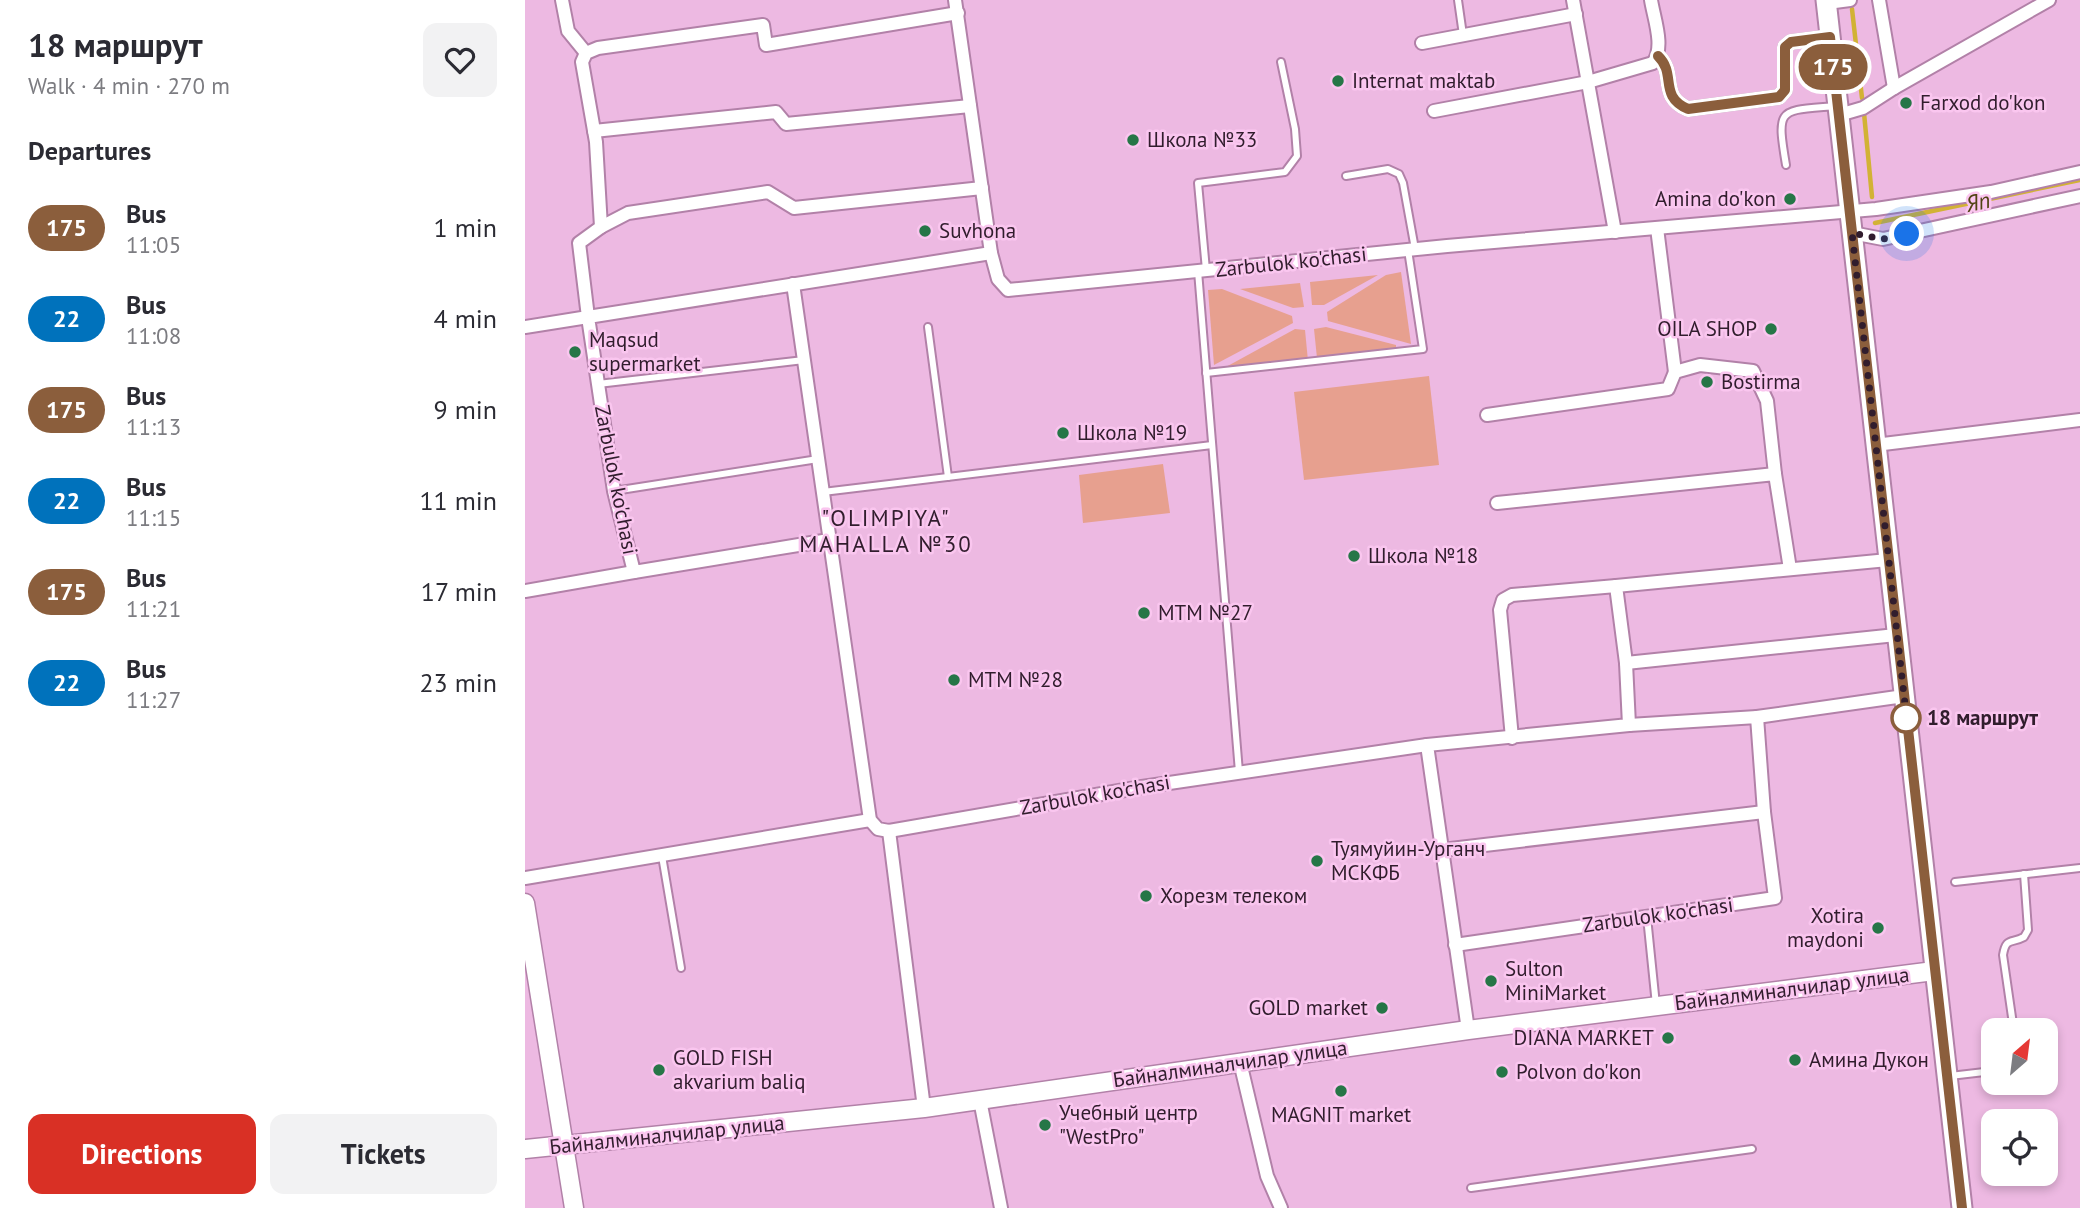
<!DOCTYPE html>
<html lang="en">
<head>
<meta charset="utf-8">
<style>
	:root { --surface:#fff; --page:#f2f2f3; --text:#2b2b33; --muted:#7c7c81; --accent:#d93025 }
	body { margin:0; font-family:"PT Sans",sans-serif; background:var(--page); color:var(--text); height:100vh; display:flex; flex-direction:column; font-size:26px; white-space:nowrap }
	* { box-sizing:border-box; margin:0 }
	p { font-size:23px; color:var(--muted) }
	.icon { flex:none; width:38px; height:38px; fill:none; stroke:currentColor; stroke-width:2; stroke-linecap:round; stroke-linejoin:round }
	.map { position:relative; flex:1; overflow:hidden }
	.panel { display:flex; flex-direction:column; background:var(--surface); width:525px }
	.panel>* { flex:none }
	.badge { padding:0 14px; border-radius:23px; font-size:24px; line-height:46px }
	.needle { width:46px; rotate:28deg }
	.fabs { position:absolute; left:1456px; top:1018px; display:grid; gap:14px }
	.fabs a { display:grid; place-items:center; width:77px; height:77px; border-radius:14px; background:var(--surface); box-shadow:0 4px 10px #0003; font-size:35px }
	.you { position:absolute; width:35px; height:35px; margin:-18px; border:5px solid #fff; border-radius:50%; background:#1a73e8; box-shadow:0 0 0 10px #1a73e833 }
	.map>.badge { position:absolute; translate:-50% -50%; box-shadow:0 0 0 4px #fff }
	h2 { padding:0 28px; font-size:26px; line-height:63px }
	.round { display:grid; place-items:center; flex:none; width:74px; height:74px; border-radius:14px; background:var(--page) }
	.summary { display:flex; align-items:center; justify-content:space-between; height:119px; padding:0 28px }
	h1 { font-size:33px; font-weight:700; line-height:52px }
	.action { display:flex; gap:14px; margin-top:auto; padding:14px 28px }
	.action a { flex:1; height:80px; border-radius:14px; background:var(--accent); color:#fff; font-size:28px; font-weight:700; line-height:80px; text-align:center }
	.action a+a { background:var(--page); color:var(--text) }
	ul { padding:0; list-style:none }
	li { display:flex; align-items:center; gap:21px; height:91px; padding:0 28px }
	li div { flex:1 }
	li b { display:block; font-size:26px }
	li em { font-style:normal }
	li .badge { min-width:77px; font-weight:700; text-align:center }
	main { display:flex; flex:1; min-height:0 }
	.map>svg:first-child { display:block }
</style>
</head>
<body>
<main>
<section class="panel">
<div class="summary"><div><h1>18 маршрут</h1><p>Walk · 4 min · 270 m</p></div><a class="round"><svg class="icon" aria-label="heart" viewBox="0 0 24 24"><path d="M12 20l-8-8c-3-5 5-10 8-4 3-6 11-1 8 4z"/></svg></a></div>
<h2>Departures</h2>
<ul>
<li><span class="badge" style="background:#8b5e3c;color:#fff">175</span><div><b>Bus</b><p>11:05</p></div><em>1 min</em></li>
<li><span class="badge" style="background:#0072bc;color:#fff">22</span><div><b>Bus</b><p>11:08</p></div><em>4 min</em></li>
<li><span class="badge" style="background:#8b5e3c;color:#fff">175</span><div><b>Bus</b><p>11:13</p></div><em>9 min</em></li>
<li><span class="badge" style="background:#0072bc;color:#fff">22</span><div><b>Bus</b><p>11:15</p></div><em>11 min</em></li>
<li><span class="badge" style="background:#8b5e3c;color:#fff">175</span><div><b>Bus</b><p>11:21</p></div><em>17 min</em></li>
<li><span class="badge" style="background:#0072bc;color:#fff">22</span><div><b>Bus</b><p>11:27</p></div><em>23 min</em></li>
</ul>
<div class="action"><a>Directions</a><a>Tickets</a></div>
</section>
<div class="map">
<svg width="1555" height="1208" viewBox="0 0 1555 1208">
	<rect width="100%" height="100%" fill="#edb9e2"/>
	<!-- green -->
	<g fill="#e7a08f">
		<polygon points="876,272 886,344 803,321 802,312 861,275"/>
		<polygon points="853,275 799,305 787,305 785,282"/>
		<polygon points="775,283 779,307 768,308 715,289"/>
		<polygon points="697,289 767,316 768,323 689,365 683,290"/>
		<polygon points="801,327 871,345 871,348 792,358 789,329"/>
		<polygon points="770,329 780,330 783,361 699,368"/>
		<polygon points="904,376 914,465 779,480 769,392"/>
		<polygon points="638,464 645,513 558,523 554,475"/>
	</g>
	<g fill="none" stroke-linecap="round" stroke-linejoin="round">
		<!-- stream -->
		<g stroke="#d2b235" stroke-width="4.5">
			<polyline points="1327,9 1337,98"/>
			<polyline points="1339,113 1347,197"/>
			<polyline points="1350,223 1555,180"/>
		</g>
		<!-- lane casing -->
		<g stroke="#b281a8" stroke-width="10">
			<g id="lane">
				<polyline points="933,0 938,35"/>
				<path d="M1261,165C1251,106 1254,111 1311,106"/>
				<polyline points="821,176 863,169 874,174 878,183 890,249"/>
				<polyline points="681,270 673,183 760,172 772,156 770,129 756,62"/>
				<polyline points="673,271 714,772"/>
				<polyline points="403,327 423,477"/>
				<polyline points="681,373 898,349 883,250"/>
				<polyline points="73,384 279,360"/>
				<polyline points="89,491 293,459"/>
				<polyline points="298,492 687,445"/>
				<polyline points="137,856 156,968"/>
				<polyline points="1430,882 1555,868"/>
				<polyline points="1122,917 1131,1005"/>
				<path d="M1489,1031L1478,955C1481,937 1486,944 1499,937L1503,930L1499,874"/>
				<polyline points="1425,1076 1468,1071"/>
				<polyline points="946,1188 1227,1149"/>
			</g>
		</g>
		<!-- street casing -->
		<g stroke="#b281a8" stroke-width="16">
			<g id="street">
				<polyline points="37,0 43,31 61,53"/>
				<polyline points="430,0 466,253 473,279 483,290 922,246 1351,209 1466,192 1555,172"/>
				<polyline points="1048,0 1090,232"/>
				<polyline points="1354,0 1369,88"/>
				<polyline points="1302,3 1325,0"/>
				<polyline points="897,43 1051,14"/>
				<path d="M1133,56C1152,74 1133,96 1163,109L1254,97L1260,90V47L1266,42L1305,37"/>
				<path d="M909,111L1063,82L1128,63C1140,47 1129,19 1126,0"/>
				<polyline points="1314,115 1338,108 1369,88 1524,0"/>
				<polyline points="69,131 251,112 261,124 445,106"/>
				<polyline points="76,227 103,213 243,192 269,208 457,188"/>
				<polyline points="1132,228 1150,372"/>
				<polyline points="1327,233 1358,239 1555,196"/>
				<polyline points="268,284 345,820 353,829 364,831 617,787 902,745"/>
				<polyline points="0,327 63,317 54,243 76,227 71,142 57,62 61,53 73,48 238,25 241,45 433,13"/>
				<polyline points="962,415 1143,389 1150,372 1175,365 1228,371 1242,401 1250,474"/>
				<polyline points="1350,445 1555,420"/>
				<polyline points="972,503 1250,474 1265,569"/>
				<polyline points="304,540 109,572 89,491 63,317 466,253"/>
				<polyline points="0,591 109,572"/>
				<polyline points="1101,663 1371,635"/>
				<polyline points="1232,717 1379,696"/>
				<polyline points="987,738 975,610 978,600 987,595 1091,586"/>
				<polyline points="364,831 399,1108"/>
				<polyline points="917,850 1239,812"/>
				<polyline points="0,878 345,820"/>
				<polyline points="930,945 1250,898 1239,812 1232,717 1104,725"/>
				<polyline points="943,1030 902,745 1104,725 1101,663 1091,586 1363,560"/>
				<polyline points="715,1062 742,1176 756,1208"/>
				<polyline points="455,1100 476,1208"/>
			</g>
		</g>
		<!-- secondary casing -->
		<g stroke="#b281a8" stroke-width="21">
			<g id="secondary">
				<polyline points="0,903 49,1208"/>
				<polyline points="0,1149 399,1108 943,1030 1409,971"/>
			</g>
		</g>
		<!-- primary casing -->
		<g stroke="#b281a8" stroke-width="23">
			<polyline id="primary" points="1301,0 1437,1208"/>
		</g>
		<!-- lane -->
		<use href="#lane" stroke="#fff" stroke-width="6"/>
		<!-- street -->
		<use href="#street" stroke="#fff" stroke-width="12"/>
		<!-- secondary -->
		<use href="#secondary" stroke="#fff" stroke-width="18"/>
		<!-- primary -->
		<use href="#primary" stroke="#fff" stroke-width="19"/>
	</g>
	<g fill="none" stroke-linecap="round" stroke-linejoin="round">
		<!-- line casing -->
		<g stroke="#fff" stroke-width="16">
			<path id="line" d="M1133,56C1152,74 1133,96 1163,109L1254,97L1260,90V47L1266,42L1305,37L1437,1208"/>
		</g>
		<!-- line -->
		<use href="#line" stroke="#8b5e3c" stroke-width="10"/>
		<!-- walk -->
		<polyline stroke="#311d2d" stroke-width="7" stroke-dasharray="0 12.6" points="1381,718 1382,722 1327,233 1358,239 1382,234"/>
	</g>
	<!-- markers -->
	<g fill="#267647" stroke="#fac6ef" stroke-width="2.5">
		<circle cx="813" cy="81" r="7"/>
		<circle cx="1381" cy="103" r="7"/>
		<circle cx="608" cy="140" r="7"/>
		<circle cx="1265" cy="199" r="7"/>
		<circle cx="400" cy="231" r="7"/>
		<circle cx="1246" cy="329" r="7"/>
		<circle cx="50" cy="352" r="7"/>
		<circle cx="1182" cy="382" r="7"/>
		<circle cx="538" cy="433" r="7"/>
		<circle cx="829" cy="556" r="7"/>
		<circle cx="619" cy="613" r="7"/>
		<circle cx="429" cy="680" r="7"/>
		<circle cx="792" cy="861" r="7"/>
		<circle cx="621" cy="896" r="7"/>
		<circle cx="1353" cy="928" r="7"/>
		<circle cx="966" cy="981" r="7"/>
		<circle cx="857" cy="1008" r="7"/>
		<circle cx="1143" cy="1038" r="7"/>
		<circle cx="1270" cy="1060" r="7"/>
		<circle cx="134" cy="1070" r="7"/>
		<circle cx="977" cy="1072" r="7"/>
		<circle cx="816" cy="1091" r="7"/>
		<circle cx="520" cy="1125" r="7"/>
	</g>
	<circle fill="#fff" stroke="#8b5e3c" stroke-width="3.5" cx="1381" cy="718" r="14"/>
	<g text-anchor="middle" stroke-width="5" stroke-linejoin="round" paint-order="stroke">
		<!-- poi labels -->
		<g font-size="21" fill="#311d2d" stroke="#fac6ef" text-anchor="start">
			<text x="827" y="88">Internat maktab</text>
			<text x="1395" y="110">Farxod do'kon</text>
			<text x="622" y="147">Школа №33</text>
			<text x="1251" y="206" text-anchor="end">Amina do'kon</text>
			<text x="414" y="238">Suvhona</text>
			<text x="1232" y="336" text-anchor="end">OILA SHOP</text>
			<text x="64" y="347">Maqsud<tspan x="64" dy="24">supermarket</tspan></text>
			<text x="1196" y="389">Bostirma</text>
			<text x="552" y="440">Школа №19</text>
			<text x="843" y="563">Школа №18</text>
			<text x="633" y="620">MTM №27</text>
			<text x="443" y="687">MTM №28</text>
			<text x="806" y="856">Туямуйин-Урганч<tspan x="806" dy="24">МСКФБ</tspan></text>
			<text x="635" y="903">Хорезм телеком</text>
			<text x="1339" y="923" text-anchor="end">Xotira<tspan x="1339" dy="24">maydoni</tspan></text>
			<text x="980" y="976">Sulton<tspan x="980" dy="24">MiniMarket</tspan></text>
			<text x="843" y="1015" text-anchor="end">GOLD market</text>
			<text x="1129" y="1045" text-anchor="end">DIANA MARKET</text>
			<text x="148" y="1065">GOLD FISH<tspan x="148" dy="24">akvarium baliq</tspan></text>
			<text x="1284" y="1067">Амина Дукон</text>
			<text x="991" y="1079">Polvon do'kon</text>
			<text x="534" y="1120">Учебный центр<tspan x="534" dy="24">"WestPro"</tspan></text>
			<text x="816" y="1122" text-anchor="middle">MAGNIT market</text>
		</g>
		<!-- street labels -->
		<g font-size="21" fill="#311d2d" stroke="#fac6ef">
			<text transform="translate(766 262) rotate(-6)" y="7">Zarbulok ko'chasi</text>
			<text transform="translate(91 480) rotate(79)" y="7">Zarbulok ko'chasi</text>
			<text transform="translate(570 795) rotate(-10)" y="7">Zarbulok ko'chasi</text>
			<text transform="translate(1133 915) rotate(-8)" y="7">Zarbulok ko'chasi</text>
			<text transform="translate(1267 989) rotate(-7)" y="7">Байналминалчилар улица</text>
			<text transform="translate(705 1064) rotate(-8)" y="7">Байналминалчилар улица</text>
			<text transform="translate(142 1135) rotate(-6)" y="7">Байналминалчилар улица</text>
		</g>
		<!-- stop labels -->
		<g font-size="21" font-weight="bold" fill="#311d2d" stroke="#fac6ef" text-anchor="start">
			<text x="1402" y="725">18 маршрут</text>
		</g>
		<!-- water labels -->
		<g font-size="23" font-style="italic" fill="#504312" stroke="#fac6ef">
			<text transform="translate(1453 202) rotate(-12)" y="8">Яп</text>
		</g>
		<!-- neighbourhood labels -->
		<g font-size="23" letter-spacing="2" fill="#311d2d" stroke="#fac6ef">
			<text x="361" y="526">"OLIMPIYA"<tspan x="361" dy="26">MAHALLA №30</tspan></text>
		</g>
	</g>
</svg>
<div class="fabs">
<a><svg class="needle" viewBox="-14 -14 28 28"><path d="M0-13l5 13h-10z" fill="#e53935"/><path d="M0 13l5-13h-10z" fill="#7c7c81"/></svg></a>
<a><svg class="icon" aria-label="locate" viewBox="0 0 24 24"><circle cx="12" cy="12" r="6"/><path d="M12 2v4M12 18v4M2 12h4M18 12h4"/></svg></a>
</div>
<div class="you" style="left:1382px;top:234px"></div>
<b class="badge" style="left:1308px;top:67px;background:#8b5e3c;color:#fff">175</b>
</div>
</main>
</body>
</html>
